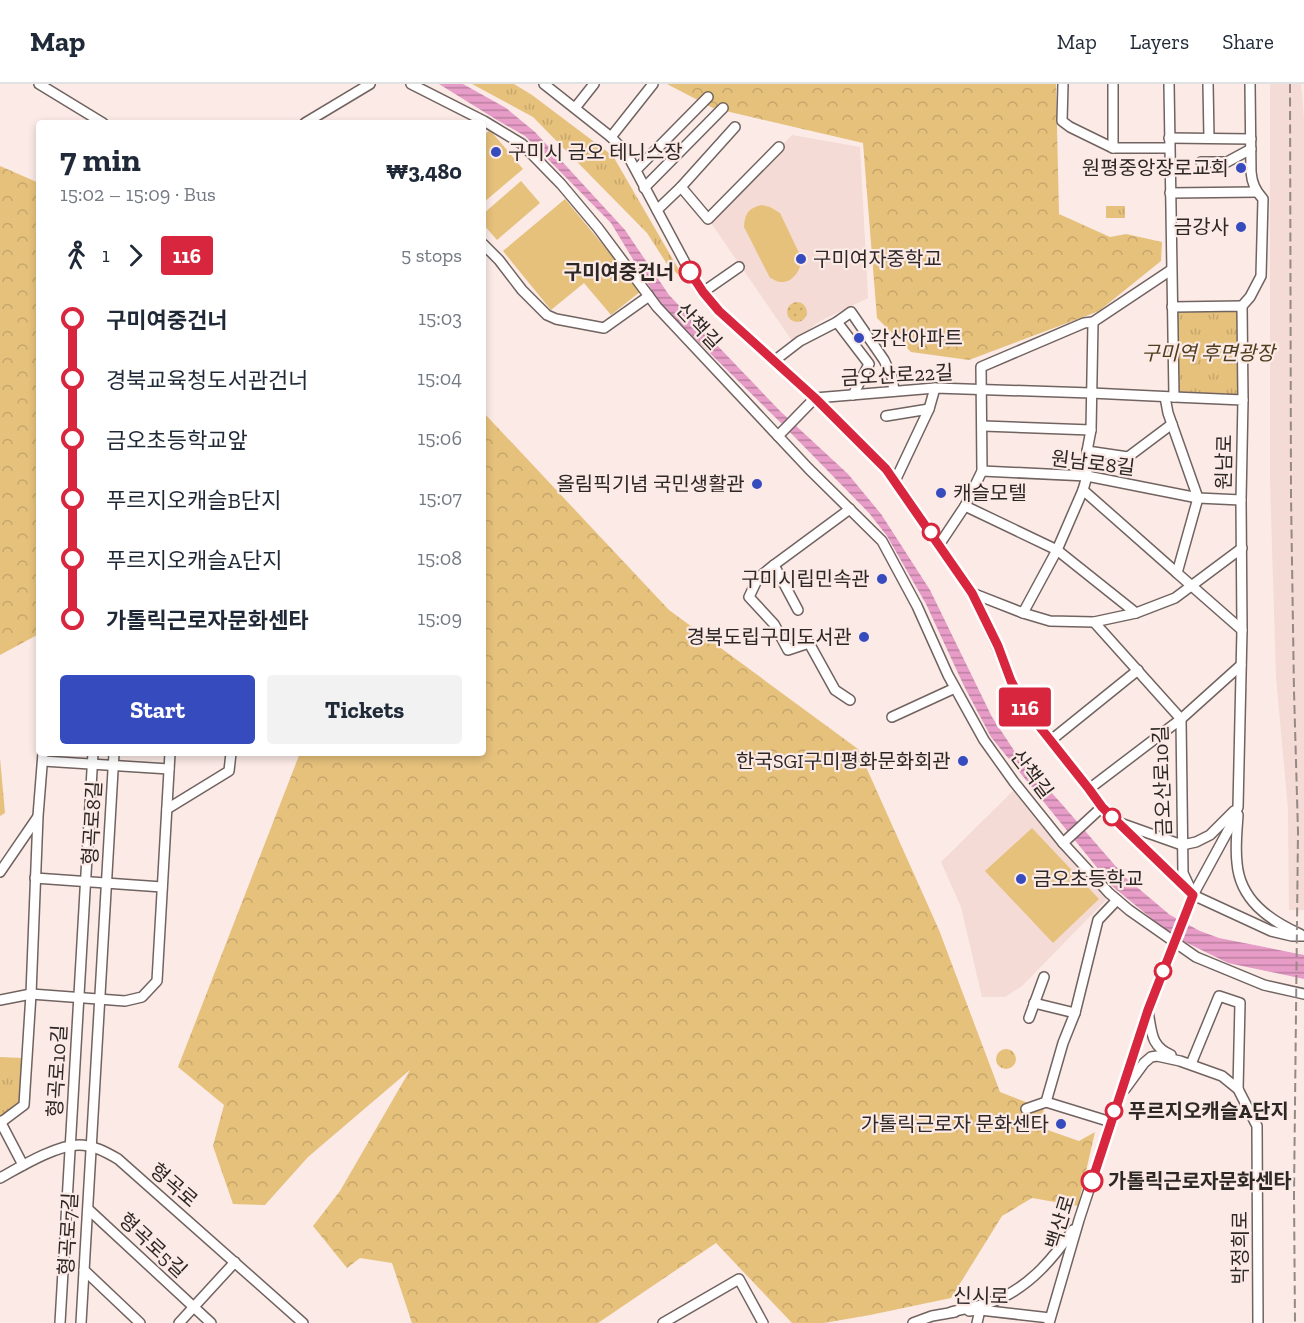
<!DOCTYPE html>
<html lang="en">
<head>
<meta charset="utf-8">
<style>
	:root { --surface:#fff; --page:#f2f2f3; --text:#1f2937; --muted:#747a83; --line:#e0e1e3; --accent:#364cbe }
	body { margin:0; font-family:"Zilla Slab","Noto Sans KR",serif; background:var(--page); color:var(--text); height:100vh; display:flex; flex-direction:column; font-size:22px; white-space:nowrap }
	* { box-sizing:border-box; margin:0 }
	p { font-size:20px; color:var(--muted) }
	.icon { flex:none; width:33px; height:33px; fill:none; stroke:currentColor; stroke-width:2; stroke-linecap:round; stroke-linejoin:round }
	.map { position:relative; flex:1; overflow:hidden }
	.side { position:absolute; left:36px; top:36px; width:450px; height:636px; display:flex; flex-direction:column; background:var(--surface); border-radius:6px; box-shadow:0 3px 9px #0003 }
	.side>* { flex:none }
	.badge { padding:0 12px; border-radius:4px; font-size:21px; line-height:39px }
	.map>.badge { position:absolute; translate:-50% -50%; box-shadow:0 0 0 3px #fff }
	.legs { display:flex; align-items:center; gap:9px; height:66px; padding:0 24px; font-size:20px }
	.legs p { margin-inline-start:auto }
	.summary { display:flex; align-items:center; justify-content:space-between; height:102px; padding:0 24px }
	h1 { font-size:33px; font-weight:700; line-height:45px }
	.button { display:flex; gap:12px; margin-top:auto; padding:12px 24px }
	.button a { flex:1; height:69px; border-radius:6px; background:var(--accent); color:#fff; font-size:24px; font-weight:700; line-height:69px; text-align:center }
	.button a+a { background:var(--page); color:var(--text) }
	ul { padding:0 24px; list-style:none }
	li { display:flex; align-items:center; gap:21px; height:60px; font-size:22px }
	li i { display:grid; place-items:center; width:9px; height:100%; margin:0 8px; background:currentColor }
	li i::after { content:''; width:15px; height:15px; margin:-8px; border:4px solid; border-radius:50%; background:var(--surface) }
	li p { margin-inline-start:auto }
	li:first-child i { background:linear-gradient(#0000 50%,currentColor 0) }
	li:last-child i { background:linear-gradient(currentColor 50%,#0000 0) }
	header { display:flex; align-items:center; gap:36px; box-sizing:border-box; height:84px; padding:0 30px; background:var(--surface); border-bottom:2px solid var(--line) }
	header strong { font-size:28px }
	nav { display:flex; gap:33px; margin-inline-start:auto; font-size:21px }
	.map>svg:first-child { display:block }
</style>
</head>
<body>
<header>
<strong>Map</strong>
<nav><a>Map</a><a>Layers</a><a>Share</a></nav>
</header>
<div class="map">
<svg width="1304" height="1239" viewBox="0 0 1304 1239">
	<defs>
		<pattern id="grass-dots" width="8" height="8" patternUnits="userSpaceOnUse" patternTransform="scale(1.5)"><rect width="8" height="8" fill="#e6c17c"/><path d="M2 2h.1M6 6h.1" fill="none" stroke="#c6a66b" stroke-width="1.8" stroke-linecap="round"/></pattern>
		<pattern id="forest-crowns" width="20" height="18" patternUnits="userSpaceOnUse" patternTransform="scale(1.5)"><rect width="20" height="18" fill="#e6c17c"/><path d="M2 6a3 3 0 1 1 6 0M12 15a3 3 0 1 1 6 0" fill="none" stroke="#c6a66b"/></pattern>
		<pattern id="park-tufts" width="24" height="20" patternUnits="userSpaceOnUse" patternTransform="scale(1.5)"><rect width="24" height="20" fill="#e6c17c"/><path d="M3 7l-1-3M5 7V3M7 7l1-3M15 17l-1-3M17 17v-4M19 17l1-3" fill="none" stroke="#c6a66b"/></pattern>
		<pattern id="water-rules" width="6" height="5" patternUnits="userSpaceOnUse" patternTransform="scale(1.5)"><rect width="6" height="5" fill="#e69cc7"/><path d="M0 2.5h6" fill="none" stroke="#bb7fa1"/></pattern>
	</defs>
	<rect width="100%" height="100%" fill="#fbeae6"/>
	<!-- built -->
	<g fill="#f4dbd5">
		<polygon points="1270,0 1301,0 1304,35 1304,826 1289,826 1288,725 1276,593 1270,395"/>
		<polygon points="792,51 860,63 868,214 820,237 793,258 709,136"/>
		<polygon points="1016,704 1110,812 1022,902 1005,913 982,913 961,823 941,778"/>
	</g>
	<!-- grass -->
	<circle fill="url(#grass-dots)" cx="797" cy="228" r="10"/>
	<!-- forest -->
	<g fill="url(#forest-crowns)">
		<polygon points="667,0 1056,0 1059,130 1110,153 1126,150 1162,158 1161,177 1099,227 969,276 911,268 877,234 863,59 713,24"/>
		<polygon points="0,82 39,99 39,550 0,571"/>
		<polygon points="483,328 669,526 858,665 939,846 1000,1008 1044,1025 1039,1043 1079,1057 1095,1048 1078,1122 1032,1114 1002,1132 951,1214 870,1231 824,1239 792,1239 716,1159 598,1239 412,1239 392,1179 360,1174 347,1184 313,1142 340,1107 410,986 308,1073 265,1121 233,1120 213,1062 224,1021 178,983 300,669 483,669"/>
		<polygon points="0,674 5,729 0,732"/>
	</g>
	<!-- park -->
	<g fill="url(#park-tufts)">
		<polygon points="472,0 514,0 532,11 613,72 686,198 667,180 647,149 533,33"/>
		<rect x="1106" y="122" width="19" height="12"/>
		<polygon points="1242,222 1243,316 1174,313 1172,223"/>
		<circle cx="1006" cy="975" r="10"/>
		<polygon points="0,973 23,974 22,1020 0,1034"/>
	</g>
	<!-- garden -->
	<g fill="#e6c17c">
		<polygon points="490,46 523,85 483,119 483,52"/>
		<polygon points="521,97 540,119 497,156 483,140 483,130"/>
		<polygon points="565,115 641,207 611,231 584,199 551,226 503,167"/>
		<path d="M762,121L770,123L780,129L801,173C802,184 794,199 780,198C777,198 774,195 770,194L744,143C745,130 748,124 762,121Z"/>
		<polygon points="1032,744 1099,815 1053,859 985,787"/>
	</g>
	<!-- water -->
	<polygon fill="url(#water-rules)" points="439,0 463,0 506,24 535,48 625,146 669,211 781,328 848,390 881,430 930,506 992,633 1017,671 1060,718 1125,793 1170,831 1200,847 1219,854 1304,871 1304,895 1228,879 1173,852 1112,802 991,653 964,602 926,520 887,452 869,429 783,341 660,220 611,139 525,52 497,36"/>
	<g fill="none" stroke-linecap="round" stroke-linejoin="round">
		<!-- minor casing -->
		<g stroke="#716360" stroke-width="12">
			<g id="minor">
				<polyline points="39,0 103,39"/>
				<polyline points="411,0 484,37 522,60 561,100 598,144 657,223 809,385 882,457 917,522 948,591 984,656 1014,698 1063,759 1109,809 1129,826 1196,873 1264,901 1304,910"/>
				<polyline points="544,0 611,53 627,70 690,188 703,208 719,227 815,314 887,385 972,509 997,562 1011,597 1028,628 1089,705 1102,723 1193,811 1271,847 1292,852 1304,852"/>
				<polyline points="1063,0 1062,37 1070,43 1113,64 1169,64"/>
				<polyline points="1113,0 1113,64"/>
				<polyline points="1208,0 1209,54"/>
				<polyline points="575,24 594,0"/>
				<polyline points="305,39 370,0"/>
				<polyline points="611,53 653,0"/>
				<polyline points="1169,54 1251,55"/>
				<polyline points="1201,78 1227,78 1251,65"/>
				<polyline points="636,86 708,13"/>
				<polyline points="681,103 708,135 779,63"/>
				<polyline points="644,104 723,24"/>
				<polyline points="1170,109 1257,108"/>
				<polyline points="657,126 681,103 735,43"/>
				<polyline points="483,160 499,176 522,206 547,231 556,235 604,244 649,212"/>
				<polyline points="703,208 739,183"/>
				<path d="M1242,222L1250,213L1261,192L1263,115C1255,106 1252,99 1251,88L1250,0"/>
				<polyline points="1172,223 1242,222 1243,316"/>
				<polyline points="837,238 869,280 853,311"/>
				<polyline points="774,277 800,257 837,238 851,228 884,276 892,293 894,307"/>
				<polyline points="1165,313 1168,329 1198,414 1177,489 1242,546"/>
				<polyline points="886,332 929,325"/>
				<polyline points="983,342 1091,346"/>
				<polyline points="778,352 815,314 935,304 1091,309 1174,313"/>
				<polyline points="1087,367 1128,373 1172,340"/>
				<polyline points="982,387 1087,392 1198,414 1241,416"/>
				<polyline points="895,397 929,325 935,304"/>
				<polyline points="1083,406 1177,489"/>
				<polyline points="965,422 1057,466 1136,529"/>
				<polyline points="850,425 774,481 758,494 749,513 774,540 788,566 809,559 835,606 850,616"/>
				<polyline points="939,461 965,422 982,387 981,283 1084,239 1093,238 1171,186"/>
				<polyline points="774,481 798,526"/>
				<polyline points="972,509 1023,529 1050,537 1094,538 1136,529 1175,514 1242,464"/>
				<polyline points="1023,529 1057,466 1083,406 1087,392 1087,367 1091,346 1093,238"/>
				<polyline points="1094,538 1181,635 1183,789 1191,806"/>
				<polyline points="892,633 955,604"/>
				<polyline points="1050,657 1138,586"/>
				<polyline points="43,677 169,685"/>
				<polyline points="1089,705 1181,635 1241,581"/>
				<polyline points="167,725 229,687 231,669"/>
				<path d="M1238,731C1237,747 1235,763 1237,779C1240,816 1269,836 1300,850"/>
				<polyline points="1120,739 1182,761 1196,758 1210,751 1234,727"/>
				<polyline points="1063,759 1102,723"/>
				<polyline points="0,788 37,734"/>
				<polyline points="35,794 162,803"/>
				<polyline points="0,916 31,910 125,917 142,913 157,897 170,669"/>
				<polyline points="1034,919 1075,929"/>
				<path d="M1148,928C1152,947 1150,962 1171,971"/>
				<polyline points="1029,934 1044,893"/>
				<polyline points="1191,980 1219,912 1240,919 1238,1005"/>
				<polyline points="1125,1005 1144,979 1151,973 1157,972 1180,977 1222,992 1238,1005 1257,1042 1258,1239"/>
				<polyline points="1046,1018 1063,959 1075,929 1098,836 1117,816"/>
				<polyline points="1026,1025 1046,1018 1111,1038"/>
				<polyline points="0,1037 23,1081"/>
				<polyline points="0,1039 24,1021 31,910 38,732 43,669"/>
				<path d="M0,1094C20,1083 56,1061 79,1061C93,1061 106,1068 118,1075L303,1239"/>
				<polyline points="88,1125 211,1239"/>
				<polyline points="84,1186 140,1239"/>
				<polyline points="969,1227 980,1226 1050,1234"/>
				<path d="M951,1228C967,1224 986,1222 1001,1214C1032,1200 1054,1173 1073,1146"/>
				<polyline points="60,1239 93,669"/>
				<polyline points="81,1239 114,669"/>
				<polyline points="179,1239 235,1178"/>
				<polyline points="663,1239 739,1195 763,1239"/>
				<polyline points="913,1239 932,1232 955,1228"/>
				<polyline points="977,1239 980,1226"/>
				<polyline points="1049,1239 1079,1136 1148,926 1193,811 1230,743 1238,723 1242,546 1241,416 1243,316 1174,313 1169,0"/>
			</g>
		</g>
		<!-- minor -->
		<use href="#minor" stroke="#fff" stroke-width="9"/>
		<!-- rail -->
		<polyline stroke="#958986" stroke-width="2" stroke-dasharray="9 4.5" stroke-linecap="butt" points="1290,0 1291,412 1294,607 1298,748 1294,1111 1295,1239"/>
	</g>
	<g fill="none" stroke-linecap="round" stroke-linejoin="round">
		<!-- line-1 casing -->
		<g stroke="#fff" stroke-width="14">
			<polyline id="line-1" points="690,188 703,208 719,227 815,314 886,385 972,509 998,562 1011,597 1028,628 1089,705 1102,723 1193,811 1148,926 1092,1097"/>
		</g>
		<!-- line-1 -->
		<use href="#line-1" stroke="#d7263d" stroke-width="9"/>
	</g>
	<!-- markers -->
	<g fill="#364cbe" stroke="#fbeae6" stroke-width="2">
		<circle cx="496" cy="68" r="6"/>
		<circle cx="1241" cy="84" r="6"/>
		<circle cx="1241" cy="143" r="6"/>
		<circle cx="801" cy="175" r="6"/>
		<circle cx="859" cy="254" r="6"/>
		<circle cx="757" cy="400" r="6"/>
		<circle cx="941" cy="409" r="6"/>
		<circle cx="882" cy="495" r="6"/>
		<circle cx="864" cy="553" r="6"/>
		<circle cx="963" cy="677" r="6"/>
		<circle cx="1021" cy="795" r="6"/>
		<circle cx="1061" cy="1040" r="6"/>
	</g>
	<g fill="#fff" stroke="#d7263d" stroke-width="3">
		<circle cx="690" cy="188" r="10"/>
		<circle cx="931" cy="448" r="8"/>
		<circle cx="1112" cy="733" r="8"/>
		<circle cx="1163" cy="887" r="8"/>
		<circle cx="1114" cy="1027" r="8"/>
		<circle cx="1092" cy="1097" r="10"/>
	</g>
	<g text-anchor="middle" stroke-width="4.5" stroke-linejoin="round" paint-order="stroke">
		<!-- poi labels -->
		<g font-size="20" fill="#2d2725" stroke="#fbeae6" text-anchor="end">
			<text x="508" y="75" text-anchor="start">구미시 금오 테니스장</text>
			<text x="1229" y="91">원평중앙장로교회</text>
			<text x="1229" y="150">금강사</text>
			<text x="813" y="182" text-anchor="start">구미여자중학교</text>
			<text x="871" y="261" text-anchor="start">각산아파트</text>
			<text x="745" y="407">올림픽기념 국민생활관</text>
			<text x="953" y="416" text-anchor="start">캐슬모텔</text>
			<text x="870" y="502">구미시립민속관</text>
			<text x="852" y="560">경북도립구미도서관</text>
			<text x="951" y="684">한국SGI구미평화문화회관</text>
			<text x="1033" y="802" text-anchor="start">금오초등학교</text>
			<text x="1049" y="1047">가톨릭근로자 문화센타</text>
		</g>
		<!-- stop labels -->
		<g font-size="20" font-weight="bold" fill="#2d2725" stroke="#fbeae6" text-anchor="start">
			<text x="674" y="195" text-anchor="end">구미여중건너</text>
			<text x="1128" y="1034">푸르지오캐슬A단지</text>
			<text x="1108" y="1104">가톨릭근로자문화센타</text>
		</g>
		<!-- street labels -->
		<g font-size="20" fill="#2d2725" stroke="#fbeae6">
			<text transform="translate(699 242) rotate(47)" y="7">산책길</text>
			<text transform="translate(897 291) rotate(-3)" y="7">금오산로22길</text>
			<text transform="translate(1224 378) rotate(-89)" y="7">원남로</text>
			<text transform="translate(1093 379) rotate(7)" y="7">원남로8길</text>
			<text transform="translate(1032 690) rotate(53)" y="7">산책길</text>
			<text transform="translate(1162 697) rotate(-92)" y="7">금오산로10길</text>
			<text transform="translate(92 739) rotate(-87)" y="7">형곡로8길</text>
			<text transform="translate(57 987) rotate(-87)" y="7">형곡로10길</text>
			<text transform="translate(174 1101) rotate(41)" y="7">형곡로</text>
			<text transform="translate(1060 1138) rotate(-73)" y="7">백산로</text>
			<text transform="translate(68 1150) rotate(-87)" y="7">형곡로7길</text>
			<text transform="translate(153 1161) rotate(43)" y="7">형곡로5길</text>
			<text transform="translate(1240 1164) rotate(-90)" y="7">박정희로</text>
			<text transform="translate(981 1212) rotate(1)" y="7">신시로</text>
		</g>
		<!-- park labels -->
		<g font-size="20" font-style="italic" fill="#4e3d1d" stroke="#fbeae6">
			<text x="1208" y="276">구미역 후면광장</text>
		</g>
	</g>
</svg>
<b class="badge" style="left:1025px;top:623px;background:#d7263d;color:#fff">116</b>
<section class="side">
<div class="summary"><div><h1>7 min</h1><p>15:02 – 15:09 · Bus</p></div><b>₩3,480</b></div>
<div class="legs"><svg class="icon" aria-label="walk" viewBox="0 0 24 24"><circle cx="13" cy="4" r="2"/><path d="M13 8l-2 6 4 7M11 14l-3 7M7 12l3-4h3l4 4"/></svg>1<svg class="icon" aria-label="forward" viewBox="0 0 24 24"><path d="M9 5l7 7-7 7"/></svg><b class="badge" style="background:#d7263d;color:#fff">116</b><p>5 stops</p></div>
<ul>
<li><i style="color:#d7263d"></i><b>구미여중건너</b><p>15:03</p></li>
<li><i style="color:#d7263d"></i><span>경북교육청도서관건너</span><p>15:04</p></li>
<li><i style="color:#d7263d"></i><span>금오초등학교앞</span><p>15:06</p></li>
<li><i style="color:#d7263d"></i><span>푸르지오캐슬B단지</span><p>15:07</p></li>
<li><i style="color:#d7263d"></i><span>푸르지오캐슬A단지</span><p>15:08</p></li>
<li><i style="color:#d7263d"></i><b>가톨릭근로자문화센타</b><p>15:09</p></li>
</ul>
<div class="button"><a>Start</a><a>Tickets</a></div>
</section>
</div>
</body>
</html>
